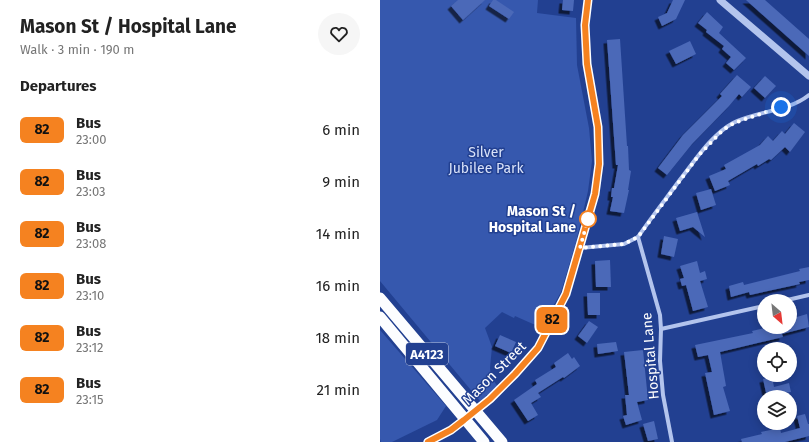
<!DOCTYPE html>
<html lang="en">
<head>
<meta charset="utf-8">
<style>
	:root { --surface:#fff; --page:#f6f6f6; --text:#222; --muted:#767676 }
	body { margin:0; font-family:"Fira Sans",sans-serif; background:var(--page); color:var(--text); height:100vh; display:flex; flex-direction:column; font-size:15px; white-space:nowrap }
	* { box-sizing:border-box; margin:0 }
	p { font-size:13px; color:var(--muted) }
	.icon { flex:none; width:22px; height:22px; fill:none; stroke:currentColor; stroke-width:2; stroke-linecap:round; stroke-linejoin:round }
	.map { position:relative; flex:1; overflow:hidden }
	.panel { display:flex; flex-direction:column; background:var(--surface); width:380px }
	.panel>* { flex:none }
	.badge { padding:0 8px; border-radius:6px; font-size:14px; line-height:26px }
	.needle { width:26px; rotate:152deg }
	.buttons { position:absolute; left:377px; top:294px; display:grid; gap:8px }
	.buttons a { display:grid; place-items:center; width:40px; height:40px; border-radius:50%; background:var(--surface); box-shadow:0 2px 10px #0003; font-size:20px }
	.you { position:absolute; width:20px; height:20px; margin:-10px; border:3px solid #fff; border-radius:50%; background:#1a73e8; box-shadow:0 0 0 6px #1a73e833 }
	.map>.badge { position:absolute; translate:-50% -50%; box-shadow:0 0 0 2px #fff }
	h2 { padding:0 20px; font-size:15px; line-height:36px }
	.round { display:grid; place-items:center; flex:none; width:42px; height:42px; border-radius:21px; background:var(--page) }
	.headline { display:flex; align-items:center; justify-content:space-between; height:68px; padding:0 20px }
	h1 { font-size:19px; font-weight:700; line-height:30px }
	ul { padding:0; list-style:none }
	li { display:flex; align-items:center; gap:12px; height:52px; padding:0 20px }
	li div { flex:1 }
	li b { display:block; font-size:15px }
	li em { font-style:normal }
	li .badge { min-width:44px; font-weight:700; text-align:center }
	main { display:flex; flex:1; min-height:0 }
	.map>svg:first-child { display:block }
</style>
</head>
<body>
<main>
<section class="panel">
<div class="headline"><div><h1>Mason St / Hospital Lane</h1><p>Walk · 3 min · 190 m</p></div><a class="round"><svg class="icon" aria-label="heart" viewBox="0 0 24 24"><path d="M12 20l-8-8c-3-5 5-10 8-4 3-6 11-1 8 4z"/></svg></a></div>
<h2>Departures</h2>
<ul>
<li><span class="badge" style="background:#f58220;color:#111">82</span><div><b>Bus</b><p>23:00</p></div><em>6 min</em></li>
<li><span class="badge" style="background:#f58220;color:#111">82</span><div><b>Bus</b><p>23:03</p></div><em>9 min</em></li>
<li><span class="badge" style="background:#f58220;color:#111">82</span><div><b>Bus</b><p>23:08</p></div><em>14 min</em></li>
<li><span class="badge" style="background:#f58220;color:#111">82</span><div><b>Bus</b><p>23:10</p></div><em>16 min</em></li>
<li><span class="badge" style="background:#f58220;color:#111">82</span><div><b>Bus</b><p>23:12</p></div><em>18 min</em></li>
<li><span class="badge" style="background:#f58220;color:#111">82</span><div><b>Bus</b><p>23:15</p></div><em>21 min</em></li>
</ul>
</section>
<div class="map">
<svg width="429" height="442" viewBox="0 0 429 442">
	<defs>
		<filter id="shadow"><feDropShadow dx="-3.5" dy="3.5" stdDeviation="0" flood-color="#0009"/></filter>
	</defs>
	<rect width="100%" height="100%" fill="#224091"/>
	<!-- green -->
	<g fill="#3658ae">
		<polygon points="0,0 158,0 157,13 196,18 197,65 209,128 212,161 208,191 196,242 181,292 162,326 153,324 135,316 134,318 122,312 105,328 112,347 110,368 111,377 118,387 100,401 0,281"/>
		<polygon points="0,330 66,406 57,420 12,442 1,442 0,439"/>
	</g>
	<!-- building -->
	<g fill="#4b69b8" filter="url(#shadow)">
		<polygon points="78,0 105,0 83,20 71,6"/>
		<polygon points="113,0 116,0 134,12 129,19 109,6"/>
		<polygon points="183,0 194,0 193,11 182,10"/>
		<polygon points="293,0 305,0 296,19 282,26 278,17 287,13"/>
		<polygon points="366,0 385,0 429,39 429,56"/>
		<polygon points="327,12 343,27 339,33 366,58 354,70 346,63 351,57 342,49 344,46 326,32 327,30 318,23"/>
		<polygon points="240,39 247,146 248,146 249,170 251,171 248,190 249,190 244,213 230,211 233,197 231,197 232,188 234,188 238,165 236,165 227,40"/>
		<polygon points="310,41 316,54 296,64 289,51"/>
		<polygon points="357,75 371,87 362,97 359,94 349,106 312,144 287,175 278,168 303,135 342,96 340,94"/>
		<polygon points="385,76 396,86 385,98 374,88"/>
		<polygon points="414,123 425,132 410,152 405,147 391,160 389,159 378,166 377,164 348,181 350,185 335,191 329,176 346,169 344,165 380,145 388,136 393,141 402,131 405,134"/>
		<polygon points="331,189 336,205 321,210 316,193"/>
		<polygon points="317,212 325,237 313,227 300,231 296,218"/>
		<polygon points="284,236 298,239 294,257 281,254"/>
		<polygon points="230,260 231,287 216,287 215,261"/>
		<polygon points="317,261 320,273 325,271 327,279 320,281 328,307 313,311 306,285 302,286 300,279 304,278 300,266"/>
		<polygon points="429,267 429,280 419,282 420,284 370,295 369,292 351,297 349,286 363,282 364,285 420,271 419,269"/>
		<polygon points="207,293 220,293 220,315 208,315"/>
		<polygon points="427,314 429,327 402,334 403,337 340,352 346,386 343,387 350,411 334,415 325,373 332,372 328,355 318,357 315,345 373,333 372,331 389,327 410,327 410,319"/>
		<polygon points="209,321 218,327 207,343 198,336"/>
		<polygon points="120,335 136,342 131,353 115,346"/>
		<polygon points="236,342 238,351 218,354 217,344"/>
		<polygon points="263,350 268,400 257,402 262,420 246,425 243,416 247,415 245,395 249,395 244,352"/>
		<polygon points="188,353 192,359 194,357 200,366 184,378 183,377 158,393 161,397 151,403 158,415 148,421 134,400 157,384 155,380 176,367 174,363"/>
		<polygon points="392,377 394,387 409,383 411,392 403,393 404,397 387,397 383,379"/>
		<polygon points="425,414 428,424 429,424 429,436 405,442 362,442 361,439 382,434 381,432 400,428 401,433 420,428 417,416"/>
		<polygon points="274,421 278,439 268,441 263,424"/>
	</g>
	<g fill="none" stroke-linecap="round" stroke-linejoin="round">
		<!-- minor -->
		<g stroke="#b3c4ed" stroke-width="4">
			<polyline points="200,248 244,244 258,237"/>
			<polyline points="403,301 429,295"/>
			<polyline points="281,329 384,306"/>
			<path d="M292,442L283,395L280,361L281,329L280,315L258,237C271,218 285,200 299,181C314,162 331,135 353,123C376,111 408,112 429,95"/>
		</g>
		<!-- tertiary -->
		<g stroke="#b3c4ed" stroke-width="7">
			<polyline points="340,0 429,76"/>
			<polyline points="47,442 71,430 84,420 110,399 135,374 158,348 186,294 215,194 219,164 218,127 207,64 205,25 208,0"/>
		</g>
		<!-- trunk -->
		<g stroke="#fcfdff" stroke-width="11">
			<polyline points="0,298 122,442"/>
			<polyline points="0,317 104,442"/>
		</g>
	</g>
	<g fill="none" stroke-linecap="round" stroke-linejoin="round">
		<!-- line casing -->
		<g stroke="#fff" stroke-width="9">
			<polyline id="line" points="48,442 71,430 84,420 110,399 135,374 158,348 186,294 215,194 219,164 218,127 207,64 205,25 208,0"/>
		</g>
		<!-- line -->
		<use href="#line" stroke="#f58220" stroke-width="6"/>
		<!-- walk -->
		<polyline stroke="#fff" stroke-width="4" stroke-dasharray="0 7.2" points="208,219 200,248 244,244 258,237 319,155 343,130 354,123 401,107"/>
	</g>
	<!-- markers -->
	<circle fill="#fff" stroke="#f58220" stroke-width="2" cx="208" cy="219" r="8"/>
	<g text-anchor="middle" stroke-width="3" stroke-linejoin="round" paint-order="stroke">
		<!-- shield labels -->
		<rect fill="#224091" stroke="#bdc6de" stroke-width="1" x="26" y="343" width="42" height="22" rx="3"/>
		<g font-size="13" font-weight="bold" fill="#fff">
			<text x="47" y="359">A4123</text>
		</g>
		<!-- park labels -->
		<g font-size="14" fill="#d9e2f9" stroke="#224091">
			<text x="106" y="157">Silver<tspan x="106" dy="16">Jubilee Park</tspan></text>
		</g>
		<!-- stop labels -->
		<g font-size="14" font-weight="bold" fill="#fff" stroke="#224091" text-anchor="end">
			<text x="196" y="216">Mason St /<tspan x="196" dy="16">Hospital Lane</tspan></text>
		</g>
		<!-- street labels -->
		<g font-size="14" fill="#fff" stroke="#224091">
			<text transform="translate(270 356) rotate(-95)" y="5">Hospital Lane</text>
			<text transform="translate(114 373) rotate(-45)" y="5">Mason Street</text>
		</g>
	</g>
</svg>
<div class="buttons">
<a><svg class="needle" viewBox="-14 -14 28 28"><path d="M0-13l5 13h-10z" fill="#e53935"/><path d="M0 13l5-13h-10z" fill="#767676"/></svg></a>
<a><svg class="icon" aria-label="locate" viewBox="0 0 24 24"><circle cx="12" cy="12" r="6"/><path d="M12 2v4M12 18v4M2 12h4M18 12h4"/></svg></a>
<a><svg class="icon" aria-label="layers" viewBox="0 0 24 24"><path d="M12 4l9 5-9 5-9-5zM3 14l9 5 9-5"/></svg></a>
</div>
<div class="you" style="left:401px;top:107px"></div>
<b class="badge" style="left:172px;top:320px;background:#f58220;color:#111">82</b>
</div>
</main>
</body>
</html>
